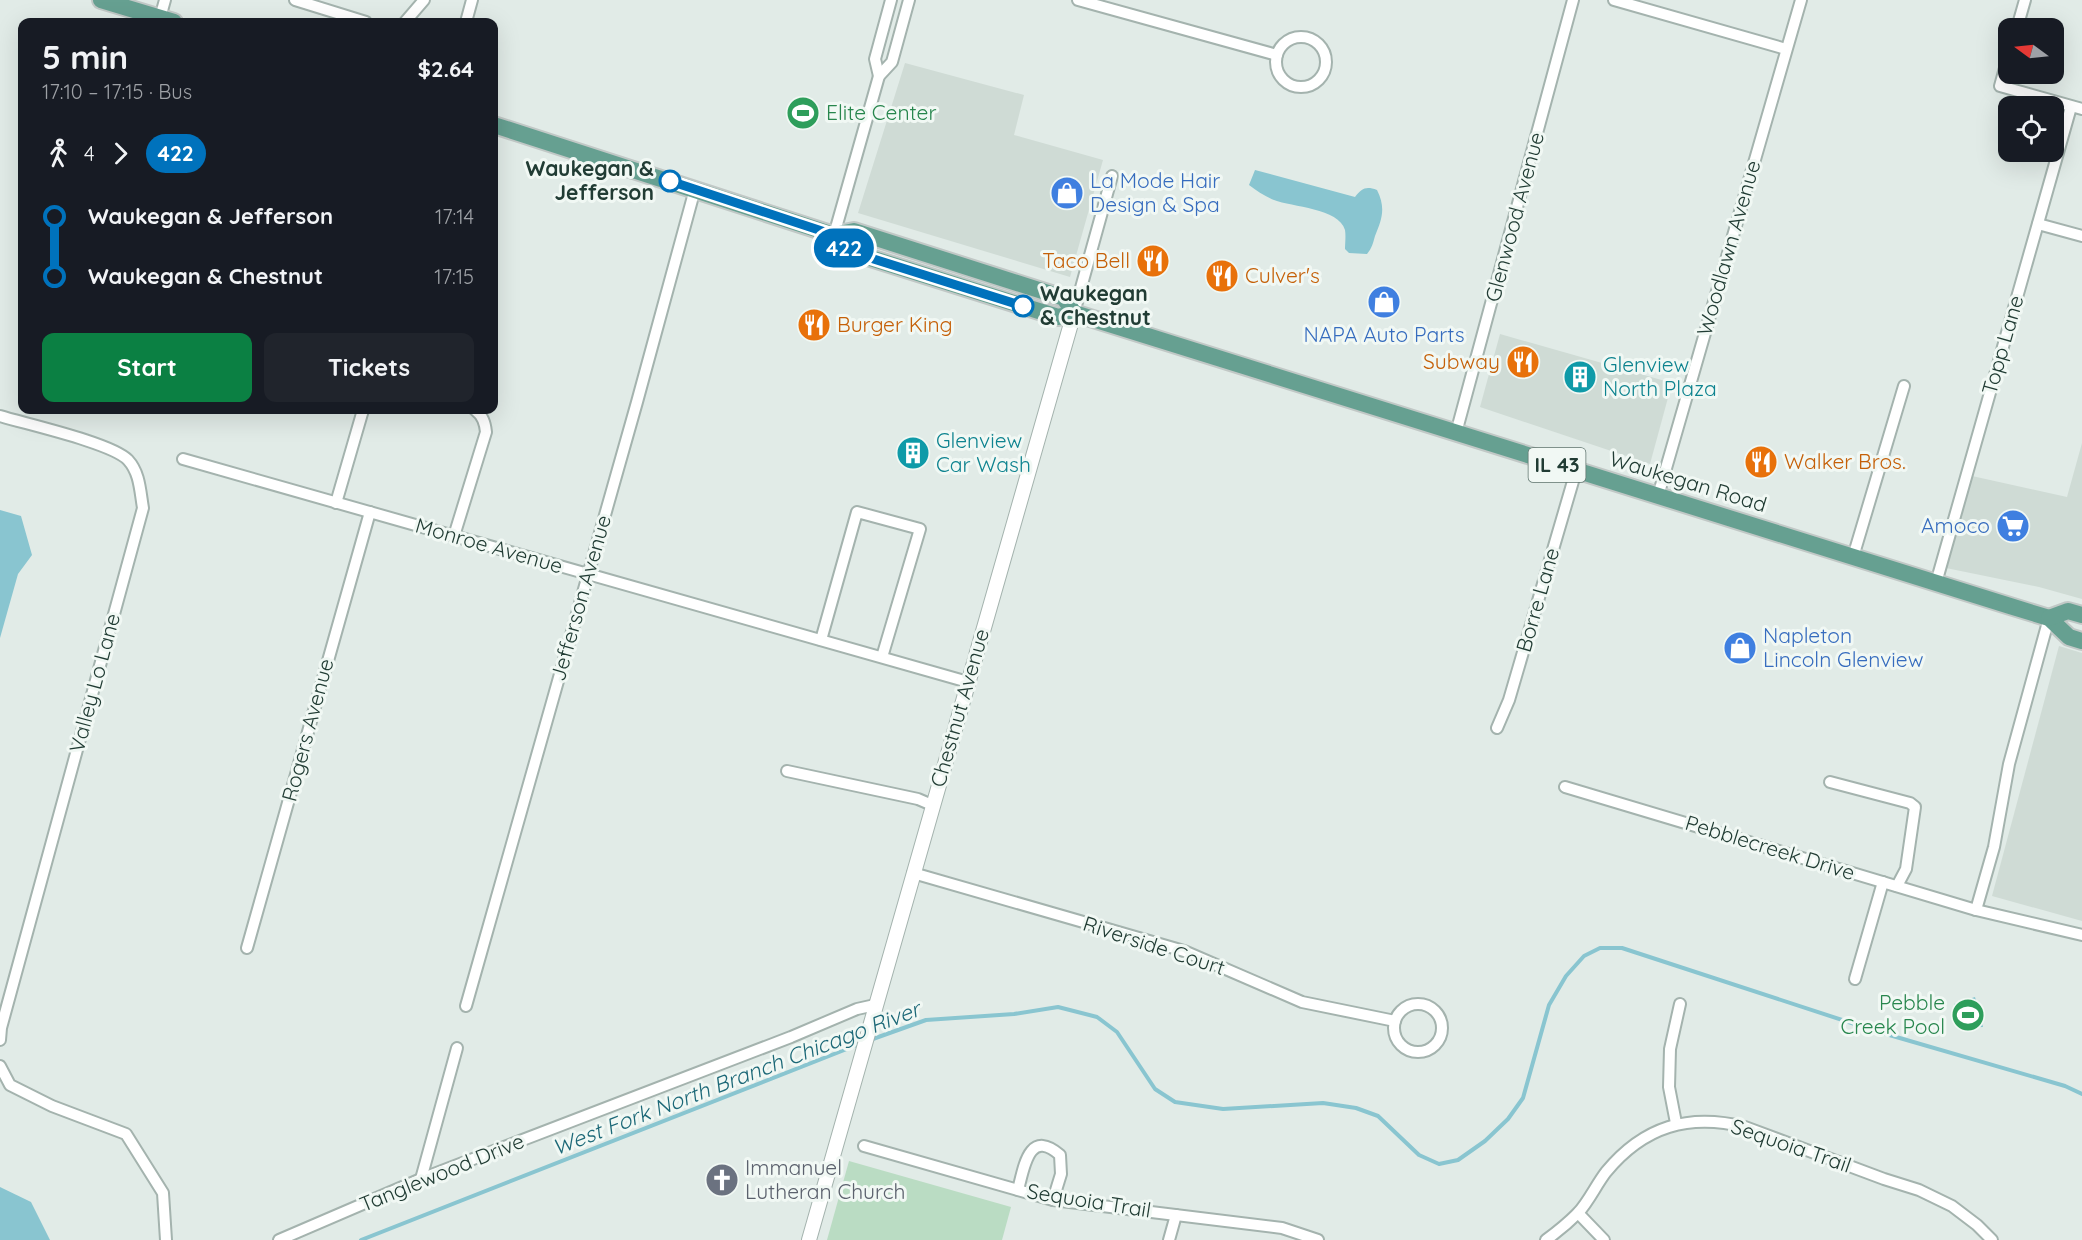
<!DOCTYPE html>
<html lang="en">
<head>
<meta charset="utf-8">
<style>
	:root { --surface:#171b24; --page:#20242c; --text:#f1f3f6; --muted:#9ea1a6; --accent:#0b8043 }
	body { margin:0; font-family:Quicksand,sans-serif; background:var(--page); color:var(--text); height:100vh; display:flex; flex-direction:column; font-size:22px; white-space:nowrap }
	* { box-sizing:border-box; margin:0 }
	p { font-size:20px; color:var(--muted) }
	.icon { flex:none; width:33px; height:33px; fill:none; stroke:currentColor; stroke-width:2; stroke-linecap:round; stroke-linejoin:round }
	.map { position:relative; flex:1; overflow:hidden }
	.drawer { position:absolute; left:18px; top:18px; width:480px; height:396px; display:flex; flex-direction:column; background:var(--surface); border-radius:12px; box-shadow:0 6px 24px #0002 }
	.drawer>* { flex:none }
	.badge { padding:0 12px; border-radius:20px; font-size:21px; line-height:39px }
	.needle { width:39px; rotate:285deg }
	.tools { position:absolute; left:1998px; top:18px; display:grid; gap:12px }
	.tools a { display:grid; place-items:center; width:66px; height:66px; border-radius:12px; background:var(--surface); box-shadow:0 6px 24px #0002; font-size:30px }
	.map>.badge { position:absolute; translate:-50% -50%; box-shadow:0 0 0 3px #fff }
	.legs { display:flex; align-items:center; gap:9px; height:66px; padding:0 24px; font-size:20px }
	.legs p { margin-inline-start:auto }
	.overview { display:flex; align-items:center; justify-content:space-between; height:102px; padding:0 24px }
	h1 { font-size:33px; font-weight:700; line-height:45px }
	.primary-button { display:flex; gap:12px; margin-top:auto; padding:12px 24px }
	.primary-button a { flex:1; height:69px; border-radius:12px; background:var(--accent); color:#fff; font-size:24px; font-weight:700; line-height:69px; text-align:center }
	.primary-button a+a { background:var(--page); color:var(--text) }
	ul { padding:0 24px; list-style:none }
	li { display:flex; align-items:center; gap:21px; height:60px; font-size:22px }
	li i { display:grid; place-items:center; width:9px; height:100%; margin:0 8px; background:currentColor }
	li i::after { content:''; width:15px; height:15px; margin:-8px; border:4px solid; border-radius:50%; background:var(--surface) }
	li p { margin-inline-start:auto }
	li:first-child i { background:linear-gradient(#0000 50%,currentColor 0) }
	li:last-child i { background:linear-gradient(currentColor 50%,#0000 0) }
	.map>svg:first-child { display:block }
</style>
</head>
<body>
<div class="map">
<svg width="2082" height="1240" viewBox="0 0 2082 1240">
	<rect width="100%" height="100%" fill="#e1ebe7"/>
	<!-- built -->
	<g fill="#cfdbd5">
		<polygon points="905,63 1024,95 1014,135 1103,160 1070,277 858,213"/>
		<polygon points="1500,334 1672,383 1650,464 1480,407"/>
		<polygon points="2082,443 2082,599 2039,587 1946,568 1972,476 2067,497"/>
		<polygon points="2059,646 2082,653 2082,921 1992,896"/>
	</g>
	<!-- green -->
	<polygon fill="#badcc3" points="849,1161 1011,1207 1002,1240 827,1240"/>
	<!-- water -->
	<g fill="#89c5d0">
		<path d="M1255,170L1355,197C1362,188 1366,186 1377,190C1386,208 1382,219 1375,236C1373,243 1372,248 1367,254L1349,253L1345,249C1345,244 1346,236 1345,230C1339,208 1292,207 1274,200C1264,196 1257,191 1249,185Z"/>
		<polygon points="0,510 21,516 32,555 18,574 0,638"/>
		<polygon points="1975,997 1983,1027 1960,1028 1954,1004"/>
		<polygon points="0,1187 31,1202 50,1240 0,1240"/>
	</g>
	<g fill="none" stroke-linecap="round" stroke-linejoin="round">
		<!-- stream -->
		<g stroke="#89c5d0" stroke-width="4">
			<polyline points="870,1040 926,1020 1014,1014 1058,1007 1097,1017 1117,1032 1155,1089 1175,1102 1223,1109 1323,1103 1356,1108 1378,1116 1419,1155 1439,1164 1458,1160 1485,1141 1508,1119 1523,1098 1549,1005 1566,976 1584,956 1600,948 1622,948 1879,1032 2065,1086 2082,1094"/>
			<polyline points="361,1240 862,1043"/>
		</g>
		<!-- minor casing -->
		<g stroke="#a4b3ae" stroke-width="14">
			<g id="minor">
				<polyline points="295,0 366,22"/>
				<polyline points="1078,0 1277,55"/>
				<polyline points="1614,0 1786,49"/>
				<polyline points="160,18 165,0"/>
				<polyline points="405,22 424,0"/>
				<polyline points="466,22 472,0"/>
				<polyline points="2017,28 2025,0"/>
				<circle cx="1301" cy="62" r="25"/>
				<polyline points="2008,57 2000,86 2082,109"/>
				<polyline points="879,76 875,59 891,0"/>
				<polyline points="2038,224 2082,236"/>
				<polyline points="834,235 879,76 892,62 909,0"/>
				<polyline points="1074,313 1112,176"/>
				<path d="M0,416C26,424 112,443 128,460C140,473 140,491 143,508L1,1028L0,1040"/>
				<polyline points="1456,433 1573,0"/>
				<polyline points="183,459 968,682"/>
				<polyline points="1658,496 1801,0"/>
				<polyline points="336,503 363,410"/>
				<path d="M454,536L486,432C485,423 483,416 475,410"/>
				<polyline points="1853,557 1904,386"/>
				<polyline points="1936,583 2071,107"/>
				<polyline points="821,640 857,512 920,529 882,657"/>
				<polyline points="1497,728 1509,700 1576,471"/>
				<polyline points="787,771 918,799 932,805"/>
				<polyline points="1830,782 1910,803 1915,807 1906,869 1897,886"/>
				<polyline points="1565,787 1976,910 2082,935"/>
				<polyline points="913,873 1184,951 1302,1002 1395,1021"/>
				<polyline points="1976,910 1994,847 2009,764 2049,618"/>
				<polyline points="247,948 370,512"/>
				<polyline points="1855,979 1883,882"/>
				<circle cx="1418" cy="1028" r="24"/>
				<polyline points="466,1006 637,402 695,189"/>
				<polyline points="0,1066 10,1085 52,1106 126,1134 163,1193 166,1240"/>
				<polyline points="1676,1123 1669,1087 1670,1049 1680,1004"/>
				<polyline points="864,1146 1053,1200 1282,1228 1318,1240"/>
				<polyline points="421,1179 457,1048"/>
				<path d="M1018,1190C1024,1167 1029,1128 1060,1155L1061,1174L1053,1200"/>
				<polyline points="1578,1213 1604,1240"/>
				<polyline points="279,1240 421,1179 791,1037 857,1009 875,1005"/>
				<polyline points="1169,1240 1176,1215"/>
				<path d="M1546,1240C1557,1232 1568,1223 1578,1213C1589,1201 1596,1185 1606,1172C1644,1126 1689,1113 1745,1127L1884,1179L1919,1190L1952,1206L1977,1225L1992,1240"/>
			</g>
		</g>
		<!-- tertiary casing -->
		<g stroke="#a4b3ae" stroke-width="16">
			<polyline id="tertiary" points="809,1240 1074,313"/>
		</g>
		<!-- primary casing -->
		<g stroke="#c1c8c6" stroke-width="20">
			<g id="primary">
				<polyline points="101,0 174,22"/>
				<polyline points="494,125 834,235 854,231 1064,298 1074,313"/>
				<polyline points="834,235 845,250 1058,317 1074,313 2010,606 2049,618 2069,637 2082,641"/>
				<polyline points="2049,618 2068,611 2082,615"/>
			</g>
		</g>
		<!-- minor -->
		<use href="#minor" stroke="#fff" stroke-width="10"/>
		<!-- tertiary -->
		<use href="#tertiary" stroke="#fff" stroke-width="14"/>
		<!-- primary -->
		<use href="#primary" stroke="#66a091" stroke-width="16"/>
	</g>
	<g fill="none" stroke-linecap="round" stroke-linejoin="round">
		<!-- line-1 casing -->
		<g stroke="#fff" stroke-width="14">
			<polyline id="line-1" points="670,181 834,235 845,250 1023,306"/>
		</g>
		<!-- line-1 -->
		<use href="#line-1" stroke="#0072bc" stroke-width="9"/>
	</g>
	<!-- icons -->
	<defs>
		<g id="stadium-disc" transform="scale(1.725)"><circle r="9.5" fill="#2e9e5b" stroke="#f1f8f4"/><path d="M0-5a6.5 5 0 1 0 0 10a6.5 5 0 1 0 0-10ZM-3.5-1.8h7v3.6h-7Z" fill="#fff"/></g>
		<g id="shop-disc" transform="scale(1.725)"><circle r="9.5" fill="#3f7fe0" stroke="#f1f8f4"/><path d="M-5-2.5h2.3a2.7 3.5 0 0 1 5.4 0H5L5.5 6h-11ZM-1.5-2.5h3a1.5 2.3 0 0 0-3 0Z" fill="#fff"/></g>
		<g id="restaurant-disc" transform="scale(1.725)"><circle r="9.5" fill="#e8710a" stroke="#f1f8f4"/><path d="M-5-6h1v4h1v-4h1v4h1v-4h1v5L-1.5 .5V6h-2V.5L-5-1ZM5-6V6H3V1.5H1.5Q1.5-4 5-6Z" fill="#fff"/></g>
		<g id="building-disc" transform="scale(1.725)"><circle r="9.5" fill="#0f9aa8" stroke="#f1f8f4"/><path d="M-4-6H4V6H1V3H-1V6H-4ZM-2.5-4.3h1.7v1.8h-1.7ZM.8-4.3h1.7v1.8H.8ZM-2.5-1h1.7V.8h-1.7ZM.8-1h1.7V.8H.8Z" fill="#fff"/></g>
		<g id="supermarket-disc" transform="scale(1.725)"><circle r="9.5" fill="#3f7fe0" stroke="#f1f8f4"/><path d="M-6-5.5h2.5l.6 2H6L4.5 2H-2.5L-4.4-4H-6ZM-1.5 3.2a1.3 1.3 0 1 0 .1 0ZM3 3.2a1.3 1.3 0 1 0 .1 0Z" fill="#fff"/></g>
		<g id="church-disc" transform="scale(1.725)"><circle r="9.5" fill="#6b7280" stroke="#f1f8f4"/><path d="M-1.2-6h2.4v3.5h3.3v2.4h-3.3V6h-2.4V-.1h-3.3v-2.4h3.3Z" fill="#fff"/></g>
	</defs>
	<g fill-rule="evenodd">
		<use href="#stadium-disc" x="803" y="113"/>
		<use href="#shop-disc" x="1067" y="193"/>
		<use href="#restaurant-disc" x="1153" y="261"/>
		<use href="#restaurant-disc" x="1222" y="276"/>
		<use href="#shop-disc" x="1384" y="302"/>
		<use href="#restaurant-disc" x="814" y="325"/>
		<use href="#restaurant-disc" x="1523" y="362"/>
		<use href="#building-disc" x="1580" y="377"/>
		<use href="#building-disc" x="913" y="453"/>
		<use href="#restaurant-disc" x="1761" y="462"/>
		<use href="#supermarket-disc" x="2013" y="526"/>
		<use href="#shop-disc" x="1740" y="648"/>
		<use href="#stadium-disc" x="1968" y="1015"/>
		<use href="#church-disc" x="722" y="1180"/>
	</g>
	<!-- markers -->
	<g fill="#fff" stroke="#0072bc" stroke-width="3">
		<circle cx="670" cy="181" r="10"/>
		<circle cx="1023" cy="306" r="10"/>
	</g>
	<g text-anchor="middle" stroke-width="6" stroke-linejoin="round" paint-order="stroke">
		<!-- shield labels -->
		<rect fill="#f1f8f4" stroke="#5f746e" stroke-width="1.5" x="1528.5" y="448" width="57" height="34" rx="4.5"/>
		<g font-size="20" font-weight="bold" fill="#213c34">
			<text x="1557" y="472">IL 43</text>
		</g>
		<!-- leisure labels -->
		<g font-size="21" fill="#27864d" stroke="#f1f8f4" text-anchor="start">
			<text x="826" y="120">Elite Center</text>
			<text x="1945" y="1010" text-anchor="end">Pebble<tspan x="1945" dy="24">Creek Pool</tspan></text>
		</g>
		<!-- stop labels -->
		<g font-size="21" font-weight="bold" fill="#213c34" stroke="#f1f8f4" text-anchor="end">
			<text x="654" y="176">Waukegan &amp;<tspan x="654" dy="24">Jefferson</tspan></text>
			<text x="1040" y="301" text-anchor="start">Waukegan<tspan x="1040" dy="24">&amp; Chestnut</tspan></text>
		</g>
		<!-- shop labels -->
		<g font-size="21" fill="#366cbe" stroke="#f1f8f4" text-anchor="start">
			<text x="1090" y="188">La Mode Hair<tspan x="1090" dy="24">Design &amp; Spa</tspan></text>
			<text x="1384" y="342" text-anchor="middle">NAPA Auto Parts</text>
			<text x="1990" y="533" text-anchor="end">Amoco</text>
			<text x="1763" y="643">Napleton<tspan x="1763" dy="24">Lincoln Glenview</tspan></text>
		</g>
		<!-- street labels -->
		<g font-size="21" fill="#213c34" stroke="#f1f8f4">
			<text transform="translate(1515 217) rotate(-75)" y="7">Glenwood Avenue</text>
			<text transform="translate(1729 248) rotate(-74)" y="7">Woodlawn Avenue</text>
			<text transform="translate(2003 345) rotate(-74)" y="7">Topp Lane</text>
			<text transform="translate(1688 482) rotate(17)" y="7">Waukegan Road</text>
			<text transform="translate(489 546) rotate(16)" y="7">Monroe Avenue</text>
			<text transform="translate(581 598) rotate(-74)" y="7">Jefferson Avenue</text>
			<text transform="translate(1538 600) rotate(-74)" y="7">Borre Lane</text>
			<text transform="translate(95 683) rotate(-75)" y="7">Valley Lo Lane</text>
			<text transform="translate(960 708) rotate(-74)" y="7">Chestnut Avenue</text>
			<text transform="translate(308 730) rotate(-75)" y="7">Rogers Avenue</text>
			<text transform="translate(1770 848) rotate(17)" y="7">Pebblecreek Drive</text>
			<text transform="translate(1154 946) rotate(18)" y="7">Riverside Court</text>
			<text transform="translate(1791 1146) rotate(19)" y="7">Sequoia Trail</text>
			<text transform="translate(442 1173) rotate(-22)" y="7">Tanglewood Drive</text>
			<text transform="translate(1089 1201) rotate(9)" y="7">Sequoia Trail</text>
		</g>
		<!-- food labels -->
		<g font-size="21" fill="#c56008" stroke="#f1f8f4" text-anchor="start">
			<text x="1130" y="268" text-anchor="end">Taco Bell</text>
			<text x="1245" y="283">Culver's</text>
			<text x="837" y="332">Burger King</text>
			<text x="1500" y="369" text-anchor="end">Subway</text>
			<text x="1784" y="469">Walker Bros.</text>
		</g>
		<!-- culture labels -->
		<g font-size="21" fill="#0d838f" stroke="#f1f8f4" text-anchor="start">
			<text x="1603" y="372">Glenview<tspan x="1603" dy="24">North Plaza</tspan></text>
			<text x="936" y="448">Glenview<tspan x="936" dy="24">Car Wash</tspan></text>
		</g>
		<!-- worship labels -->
		<g font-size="21" fill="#5b616d" stroke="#f1f8f4" text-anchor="start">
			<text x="745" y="1175">Immanuel<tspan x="745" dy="24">Lutheran Church</tspan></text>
		</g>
		<!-- water labels -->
		<g font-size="22" font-style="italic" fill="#1c6877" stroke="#f1f8f4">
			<text transform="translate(736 1078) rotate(-21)" y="8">West Fork North Branch Chicago River</text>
		</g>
	</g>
</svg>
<div class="tools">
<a><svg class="needle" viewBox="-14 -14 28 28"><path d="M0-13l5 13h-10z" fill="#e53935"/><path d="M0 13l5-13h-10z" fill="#9ea1a6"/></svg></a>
<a><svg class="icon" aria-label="locate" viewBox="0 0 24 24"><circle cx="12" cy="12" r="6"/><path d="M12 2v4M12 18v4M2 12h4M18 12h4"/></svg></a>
</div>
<b class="badge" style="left:844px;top:248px;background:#0072bc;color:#fff">422</b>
<section class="drawer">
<div class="overview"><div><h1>5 min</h1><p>17:10 – 17:15 · Bus</p></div><b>$2.64</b></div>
<div class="legs"><svg class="icon" aria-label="walk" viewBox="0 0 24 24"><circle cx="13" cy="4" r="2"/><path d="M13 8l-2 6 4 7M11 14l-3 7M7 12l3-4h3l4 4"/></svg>4<svg class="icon" aria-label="forward" viewBox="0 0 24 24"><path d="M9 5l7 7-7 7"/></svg><b class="badge" style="background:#0072bc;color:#fff">422</b></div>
<ul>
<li><i style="color:#0072bc"></i><b>Waukegan &amp; Jefferson</b><p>17:14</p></li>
<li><i style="color:#0072bc"></i><b>Waukegan &amp; Chestnut</b><p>17:15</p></li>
</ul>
<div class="primary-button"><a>Start</a><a>Tickets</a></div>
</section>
</div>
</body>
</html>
